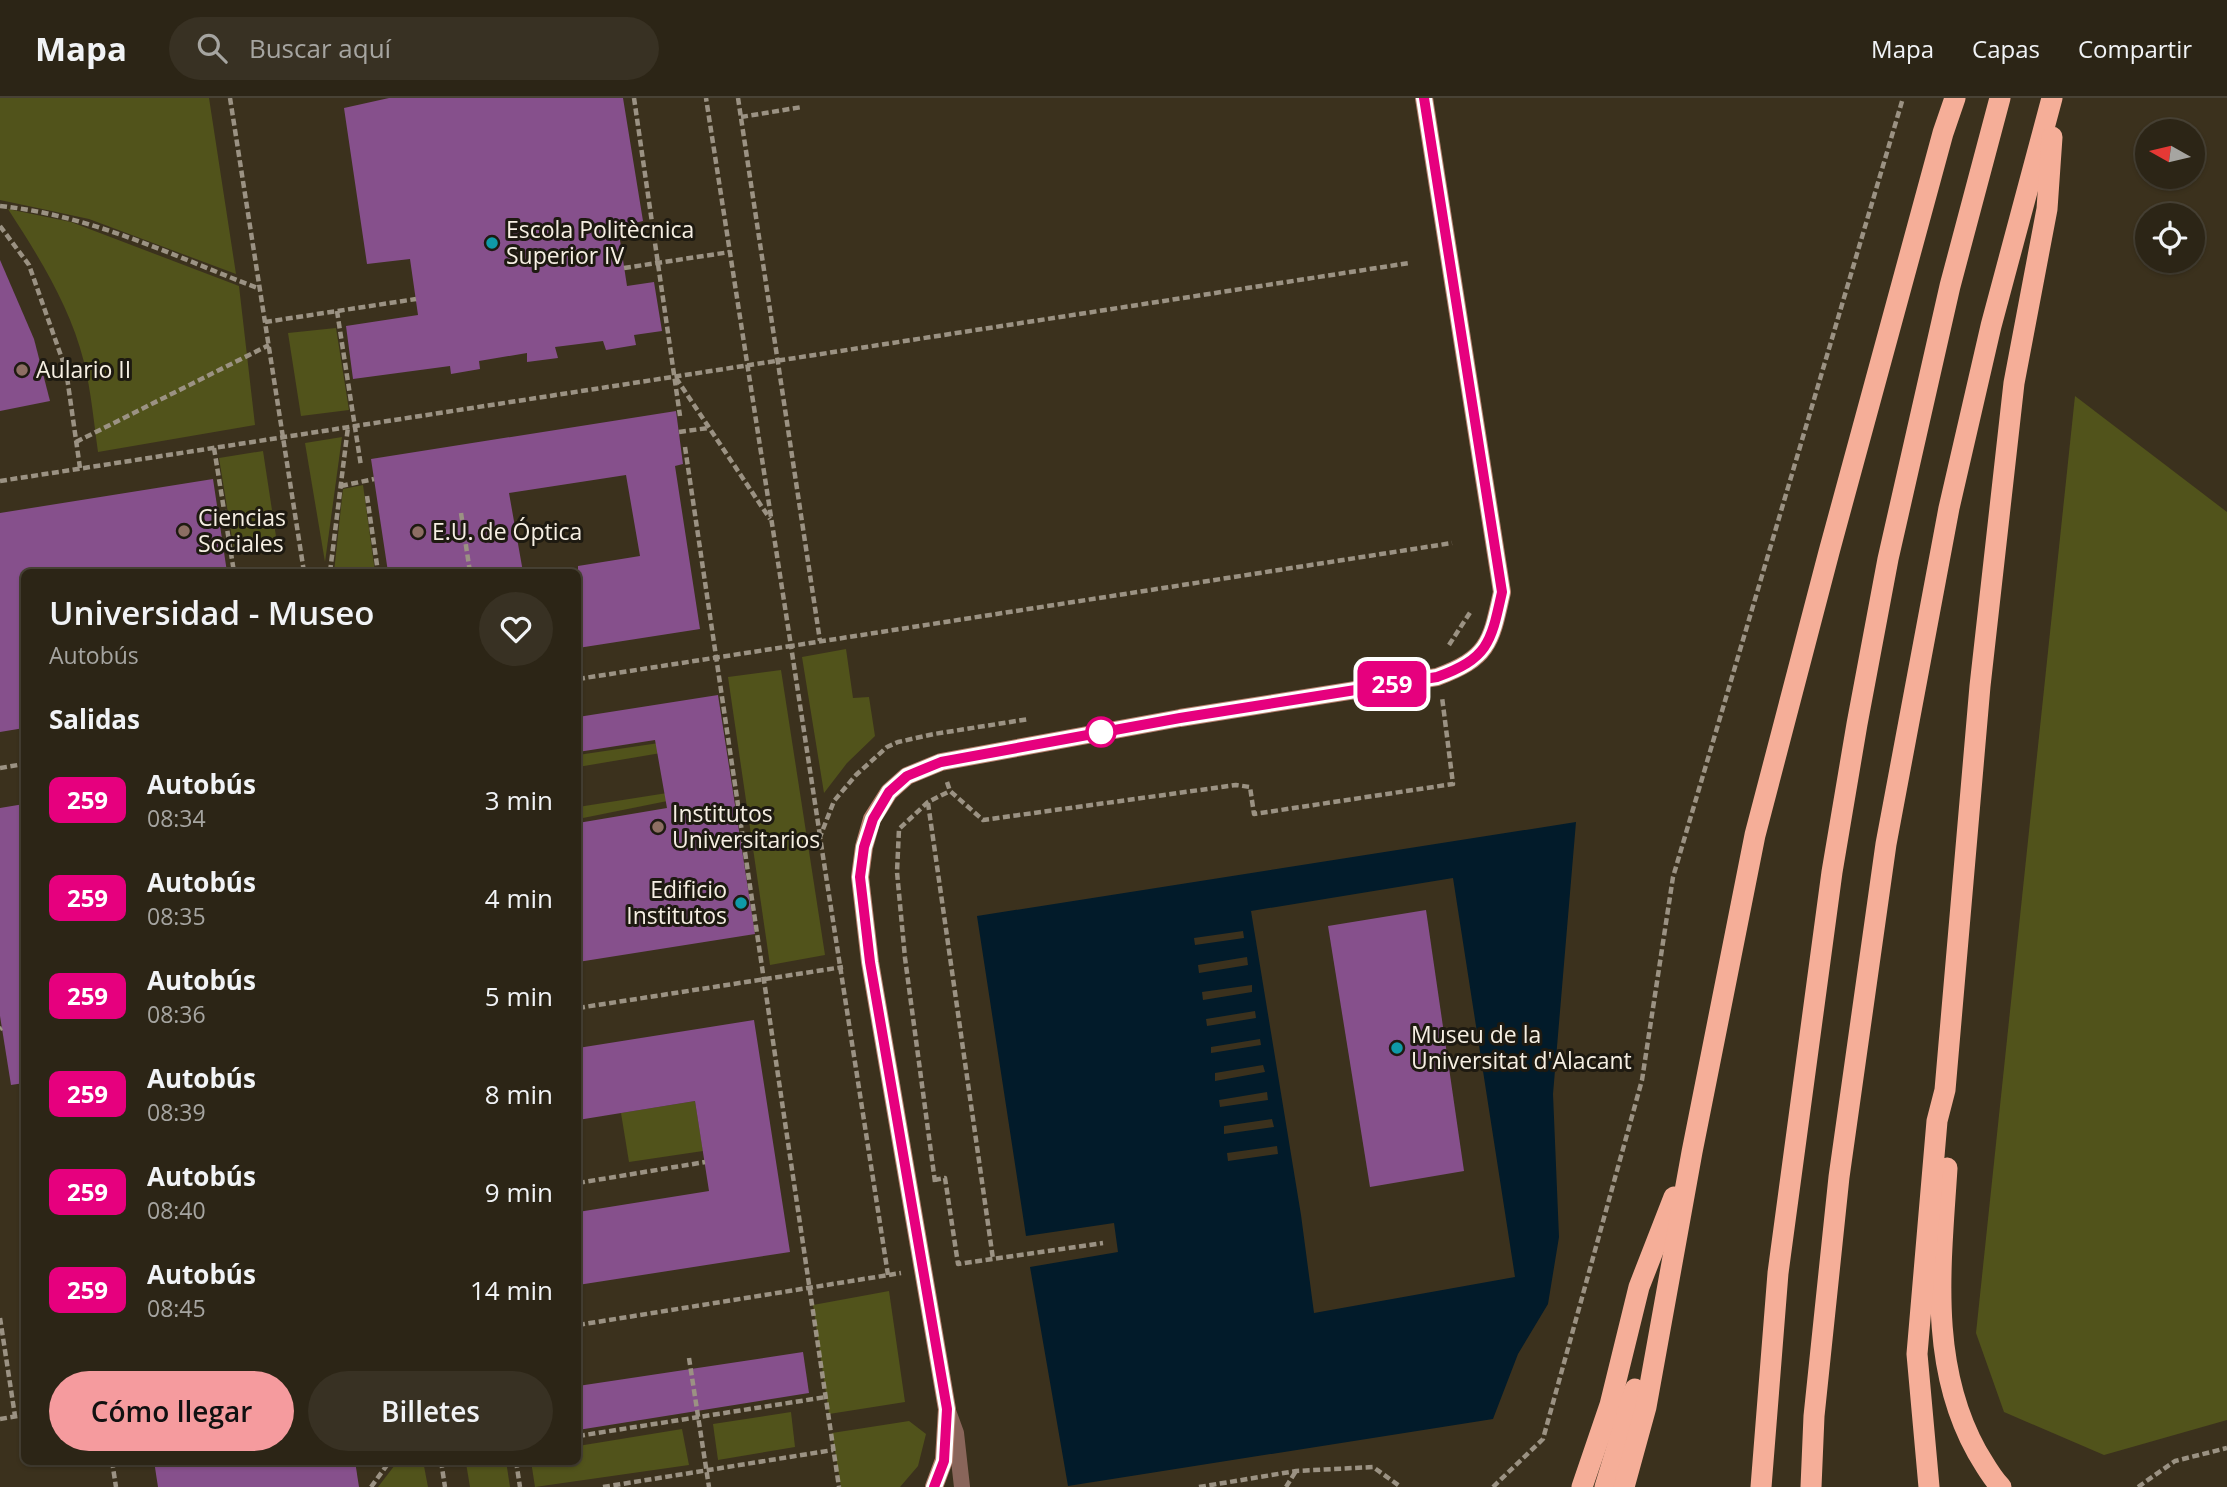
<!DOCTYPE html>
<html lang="es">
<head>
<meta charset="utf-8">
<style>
	:root { --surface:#2c2516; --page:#383123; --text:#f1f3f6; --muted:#a6a5a1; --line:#484235; --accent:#f59b9e }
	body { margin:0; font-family:"Open Sans",sans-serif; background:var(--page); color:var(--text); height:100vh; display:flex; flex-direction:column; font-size:26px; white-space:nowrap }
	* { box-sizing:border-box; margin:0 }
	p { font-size:23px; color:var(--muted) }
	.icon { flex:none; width:38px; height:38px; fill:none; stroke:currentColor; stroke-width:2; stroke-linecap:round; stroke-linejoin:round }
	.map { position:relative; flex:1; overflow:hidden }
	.sheet { position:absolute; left:21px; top:471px; width:560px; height:896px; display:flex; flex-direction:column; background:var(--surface); border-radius:10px; box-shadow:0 2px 5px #0004,0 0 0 2px var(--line) }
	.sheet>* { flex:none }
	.badge { padding:0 14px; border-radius:10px; font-size:24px; line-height:46px }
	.needle { width:46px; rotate:278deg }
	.tools { position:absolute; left:2135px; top:21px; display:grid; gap:14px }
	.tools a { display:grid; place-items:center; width:70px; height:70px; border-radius:50%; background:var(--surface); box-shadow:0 2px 5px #0004,0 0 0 2px var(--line); font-size:35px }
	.map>.badge { position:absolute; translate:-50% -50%; box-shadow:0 0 0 4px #fff }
	h2 { padding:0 28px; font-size:26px; line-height:63px }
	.round { display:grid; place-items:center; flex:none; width:74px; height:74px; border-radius:37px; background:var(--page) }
	.summary { display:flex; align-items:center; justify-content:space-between; height:119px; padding:0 28px }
	h1 { font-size:33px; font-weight:600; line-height:52px }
	.primary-button { display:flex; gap:14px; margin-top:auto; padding:14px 28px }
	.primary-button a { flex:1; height:80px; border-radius:42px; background:var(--accent); color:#111; font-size:28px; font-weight:600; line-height:80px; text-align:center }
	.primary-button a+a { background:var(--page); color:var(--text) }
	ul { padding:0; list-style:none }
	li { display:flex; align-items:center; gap:21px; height:98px; padding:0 28px }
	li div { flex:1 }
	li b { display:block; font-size:26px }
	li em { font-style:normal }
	li .badge { min-width:77px; font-weight:700; text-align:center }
	header { display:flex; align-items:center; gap:42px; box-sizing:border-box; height:98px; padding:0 35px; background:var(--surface); border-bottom:2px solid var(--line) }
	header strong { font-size:33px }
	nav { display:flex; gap:38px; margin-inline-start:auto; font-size:24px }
	.search { width:490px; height:63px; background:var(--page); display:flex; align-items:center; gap:18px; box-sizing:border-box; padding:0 24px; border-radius:38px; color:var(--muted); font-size:26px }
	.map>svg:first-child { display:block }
</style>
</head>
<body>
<header>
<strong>Mapa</strong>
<div class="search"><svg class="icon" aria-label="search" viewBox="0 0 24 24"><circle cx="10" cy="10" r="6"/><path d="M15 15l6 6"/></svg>Buscar aquí</div>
<nav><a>Mapa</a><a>Capas</a><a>Compartir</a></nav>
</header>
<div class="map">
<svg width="2227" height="1389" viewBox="0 0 2227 1389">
	<rect width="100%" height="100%" fill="#3b311d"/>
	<!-- green -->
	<g fill="#51531b">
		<polygon points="0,0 209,0 236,176 89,121 0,102"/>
		<path d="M8,111L71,124L239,188L255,327L98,354C94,325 91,293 84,264C70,208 39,159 8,111Z"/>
		<polygon points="336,230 349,312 301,318 288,235"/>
		<polygon points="2075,298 2227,414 2227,1322 2104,1357 2004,1314 1976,1235"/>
		<polygon points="342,339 325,464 305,345"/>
		<polygon points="263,353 277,445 234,452 219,360"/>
		<polygon points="363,387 375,474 334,474 343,391"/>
		<polygon points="846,551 853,600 869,599 875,638 847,665 824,695 802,559"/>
		<polygon points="781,572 825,857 770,867 728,579"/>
		<polygon points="659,645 661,655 578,669 578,657"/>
		<polygon points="731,685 712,694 578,721 578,709"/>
		<polygon points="695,1003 703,1053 629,1064 621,1015"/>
		<polygon points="889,1193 905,1304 829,1316 813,1207"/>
		<polygon points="791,1314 795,1349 718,1362 713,1326"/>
		<polygon points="909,1323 926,1336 918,1368 900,1389 841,1389 832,1335"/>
		<polygon points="682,1331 689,1367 535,1389 531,1363 578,1363 578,1348"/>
		<polygon points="398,1363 423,1363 428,1389 378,1389"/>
		<polygon points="477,1363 506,1363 510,1389 470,1389 466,1365"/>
	</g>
	<!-- water -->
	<path fill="#021b2a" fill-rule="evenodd" d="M1576,724L1553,996L1559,1139L1548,1206L1518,1256L1493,1321L1068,1388L1030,1169L1118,1154L1114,1125L1026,1138L977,818ZM1453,780L1515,1179L1314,1215L1301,1117L1251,813ZM1243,833L1244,840L1195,847L1194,840ZM1247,859L1248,867L1199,875L1198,867ZM1252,887V894L1203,902L1202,894ZM1255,913L1256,920L1207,928L1206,921ZM1260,941L1261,947L1211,955V949ZM1263,967L1265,974L1215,983V975ZM1267,994L1268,1002L1220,1009L1219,1002ZM1272,1021L1274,1029L1224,1036V1028ZM1277,1048L1278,1056L1228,1063L1227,1055Z"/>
	<!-- building -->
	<g fill="#86508c">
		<polygon points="389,0 623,0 643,123 618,129 627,188 654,184 662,233 634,237 636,247 606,252 603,243 555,249 558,260 527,264 527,255 479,263 480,271 451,276 450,268 353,281 346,228 418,217 410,161 367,166 344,10"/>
		<polygon points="0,162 34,241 50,303 0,313"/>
		<polygon points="676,313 683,366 675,368 700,531 578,550 578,468 640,458 626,377 509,395 523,474 388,474 371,361"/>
		<polygon points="213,381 227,474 24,474 24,630 0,634 0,415"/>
		<polygon points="718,597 755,836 578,864 578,725 667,710 655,642 578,654 578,619"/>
		<polygon points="24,706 24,985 11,987 0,918 0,710"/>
		<polygon points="1426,812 1464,1073 1370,1089 1328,828"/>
		<polygon points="754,922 790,1154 578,1187 578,1114 709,1093 695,1003 578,1022 578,950"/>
		<polygon points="803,1254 809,1295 578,1332 578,1288"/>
		<polygon points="154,1363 355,1363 359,1389 158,1389"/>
	</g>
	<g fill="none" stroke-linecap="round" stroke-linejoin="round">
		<!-- path -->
		<g stroke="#9b9283" stroke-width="4.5" stroke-dasharray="7 3.5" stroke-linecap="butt">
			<polyline points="230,0 304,474"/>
			<polyline points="634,0 680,318"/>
			<polyline points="738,0 820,543"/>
			<polyline points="741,19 802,9"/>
			<path d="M0,108C91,117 176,159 260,191"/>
			<polyline points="0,128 29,167 66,272 80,370"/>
			<polyline points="624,170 730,154"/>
			<polyline points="337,213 361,368"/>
			<polyline points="265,224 416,201"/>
			<polyline points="676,280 770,421"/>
			<polyline points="679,334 708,330"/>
			<polyline points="76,344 269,247"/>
			<polyline points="685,349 839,1389"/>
			<polyline points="214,350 234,474"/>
			<polyline points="0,383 1409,165"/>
			<polyline points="341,388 374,381"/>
			<polyline points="367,398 378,474"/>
			<polyline points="461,415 470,474"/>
			<polyline points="330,474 348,329"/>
			<polyline points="1449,547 1471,513"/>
			<polyline points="578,581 791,548 706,0"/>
			<polyline points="0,670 24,666"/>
			<polyline points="947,684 950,693 983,722 1236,687 1250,689 1254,716 1453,686 1442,599"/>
			<polyline points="928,705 993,1161"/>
			<polyline points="820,738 791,548 1452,445"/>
			<polyline points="578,910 843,869"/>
			<polyline points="0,931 2,930"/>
			<polyline points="934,1082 945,1080 958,1166 1103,1145"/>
			<polyline points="935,1084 905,860 897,774 899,731 928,704 950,693"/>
			<polyline points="578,1085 705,1064"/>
			<polyline points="888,1177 820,739 834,703 856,677 887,649 898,644 934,636 1029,621"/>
			<polyline points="0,1220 15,1318"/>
			<polyline points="578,1227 901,1175"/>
			<polyline points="689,1260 709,1389"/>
			<polyline points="0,1321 24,1317"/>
			<polyline points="578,1338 826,1299"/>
			<polyline points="112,1363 116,1389"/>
			<polyline points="441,1363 445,1389"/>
			<polyline points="516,1363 520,1389"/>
			<polyline points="371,1389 390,1363"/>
			<polyline points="603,1389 833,1352"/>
			<polyline points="1199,1389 1296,1373 1373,1369 1401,1389"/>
			<polyline points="1286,1389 1296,1373"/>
			<polyline points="1493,1389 1543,1341 1642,982 1673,779 1903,0"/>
			<polyline points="2138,1389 2175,1363 2227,1350"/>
		</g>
		<!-- lane -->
		<polyline stroke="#89655a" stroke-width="16" points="948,1313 956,1335 962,1389"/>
		<!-- secondary -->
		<path stroke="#b9806f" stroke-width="18" d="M934,1389L944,1362L947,1311L870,864L860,779L864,749L872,721L889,694L907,678L941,664L1180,620L1437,579C1489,560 1491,544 1502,494L1424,0"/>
		<!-- highway -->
		<g stroke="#f5ae98" stroke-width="21">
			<path d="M1947,1070C1941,1166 1928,1266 1977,1354C1985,1367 1991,1379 2001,1389"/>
			<polyline points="1582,1389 1610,1307 1639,1189 1674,1099"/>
			<polyline points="1605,1389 1635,1291"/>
			<polyline points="1624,1389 1646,1309 1692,1054 1755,737 1829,454 1943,35 1955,0"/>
			<polyline points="1761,1389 1778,1175 1832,774 1857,626 1888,461 1950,188 2000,0"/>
			<polyline points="1811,1389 1814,1318 1839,1079 1886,746 1949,410 1991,228 2052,0"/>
			<polyline points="1929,1389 1917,1256 1937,1023 1945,992 1980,588 2014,285 2047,111 2052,39"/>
		</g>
	</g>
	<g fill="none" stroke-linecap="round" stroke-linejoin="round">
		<!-- line casing -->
		<g stroke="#fff" stroke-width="16">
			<path id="line" d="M934,1389L944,1363L947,1311L870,864L860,779L864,749L873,721L889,694L907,678L941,664L1180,620L1437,579C1489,560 1491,544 1502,494L1424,0"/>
		</g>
		<!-- line -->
		<use href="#line" stroke="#e6007e" stroke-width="10"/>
	</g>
	<!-- markers -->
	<g fill="#0f9aa8" stroke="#1e1a11" stroke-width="2.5">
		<circle cx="492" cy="145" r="7"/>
		<circle cx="741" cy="805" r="7"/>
		<circle cx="1397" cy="950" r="7"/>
	</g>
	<g fill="#8d6e63" stroke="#1e1a11" stroke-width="2.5">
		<circle cx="22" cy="272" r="7"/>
		<circle cx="184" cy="433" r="7"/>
		<circle cx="418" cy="434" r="7"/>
		<circle cx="658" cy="729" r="7"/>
	</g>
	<circle fill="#fff" stroke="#e6007e" stroke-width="3.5" cx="1101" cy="634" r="14"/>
	<g text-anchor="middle" stroke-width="6" stroke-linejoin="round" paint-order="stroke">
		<!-- poi labels -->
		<g font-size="23" fill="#f6efe3" stroke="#1e1a11" text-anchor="start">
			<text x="506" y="140">Escola Politècnica<tspan x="506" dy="26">Superior IV</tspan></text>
			<text x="36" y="280">Aulario II</text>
			<text x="198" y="428">Ciencias<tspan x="198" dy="26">Sociales</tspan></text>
			<text x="432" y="442">E.U. de Óptica</text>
			<text x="672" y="724">Institutos<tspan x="672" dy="26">Universitarios</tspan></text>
			<text x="727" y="800" text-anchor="end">Edificio<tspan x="727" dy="26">Institutos</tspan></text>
			<text x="1411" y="945">Museu de la<tspan x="1411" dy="26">Universitat d'Alacant</tspan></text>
		</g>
	</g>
</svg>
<div class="tools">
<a><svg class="needle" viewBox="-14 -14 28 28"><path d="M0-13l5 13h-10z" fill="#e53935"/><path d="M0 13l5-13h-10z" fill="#a6a5a1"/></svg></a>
<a><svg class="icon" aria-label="locate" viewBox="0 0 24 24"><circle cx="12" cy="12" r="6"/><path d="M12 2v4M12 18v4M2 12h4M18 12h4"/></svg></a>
</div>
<b class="badge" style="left:1392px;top:586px;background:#e6007e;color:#fff">259</b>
<section class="sheet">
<div class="summary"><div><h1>Universidad - Museo</h1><p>Autobús</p></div><a class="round"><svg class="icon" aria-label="heart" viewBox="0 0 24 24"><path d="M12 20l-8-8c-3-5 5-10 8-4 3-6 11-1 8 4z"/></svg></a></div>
<h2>Salidas</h2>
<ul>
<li><span class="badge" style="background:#e6007e;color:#fff">259</span><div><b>Autobús</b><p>08:34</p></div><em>3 min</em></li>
<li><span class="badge" style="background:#e6007e;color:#fff">259</span><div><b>Autobús</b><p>08:35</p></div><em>4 min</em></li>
<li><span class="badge" style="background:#e6007e;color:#fff">259</span><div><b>Autobús</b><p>08:36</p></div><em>5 min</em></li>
<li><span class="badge" style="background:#e6007e;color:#fff">259</span><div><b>Autobús</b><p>08:39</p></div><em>8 min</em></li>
<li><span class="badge" style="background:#e6007e;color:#fff">259</span><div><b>Autobús</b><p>08:40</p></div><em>9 min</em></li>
<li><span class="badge" style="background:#e6007e;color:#fff">259</span><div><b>Autobús</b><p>08:45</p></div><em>14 min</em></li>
</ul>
<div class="primary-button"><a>Cómo llegar</a><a>Billetes</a></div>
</section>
</div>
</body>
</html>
